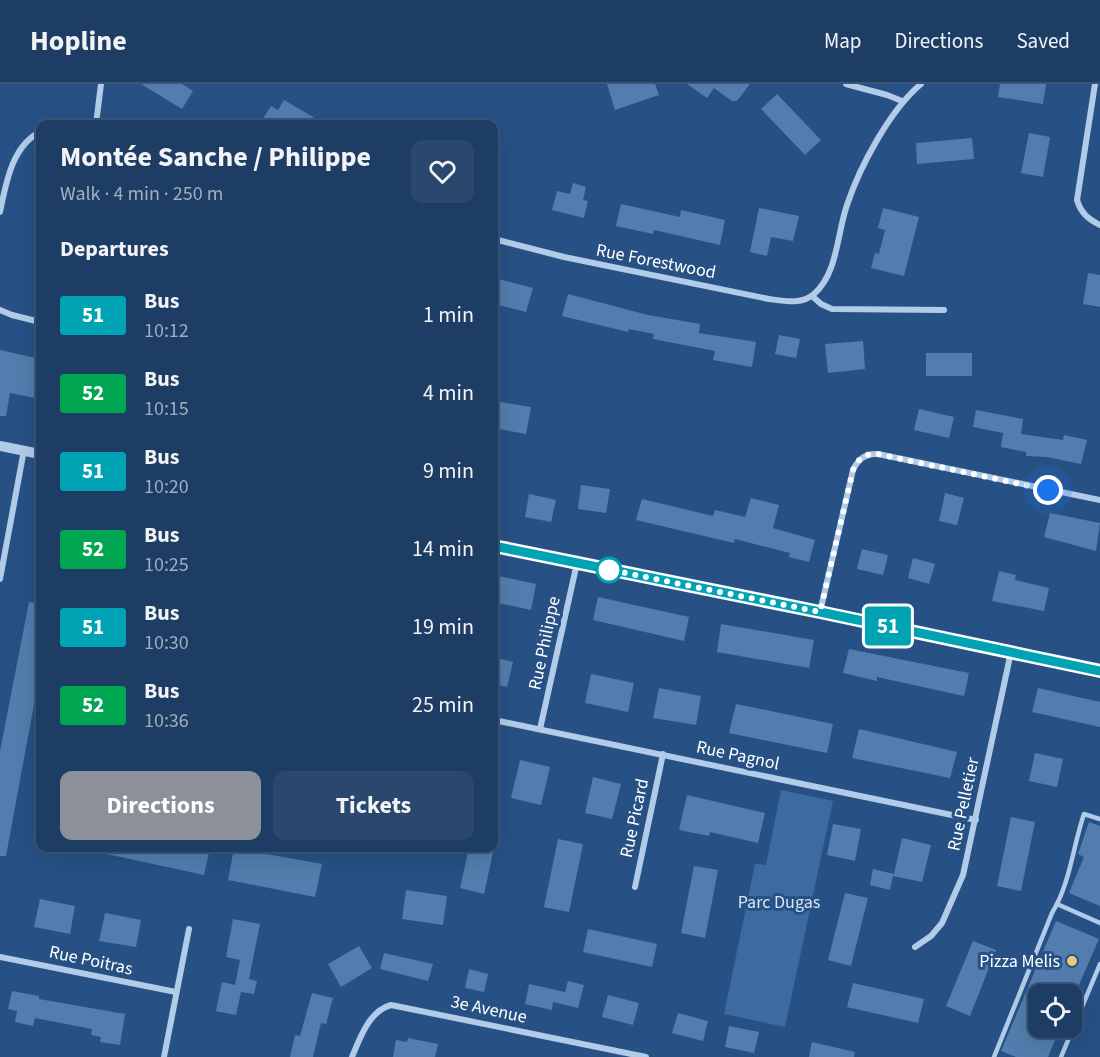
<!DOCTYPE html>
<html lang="en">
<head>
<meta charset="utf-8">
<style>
	:root { --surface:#1d3d64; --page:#2a486d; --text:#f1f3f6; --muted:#a0aebf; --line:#3b5678; --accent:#8c9099 }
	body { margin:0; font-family:"Source Sans 3",sans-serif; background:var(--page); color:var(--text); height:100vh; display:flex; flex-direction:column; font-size:22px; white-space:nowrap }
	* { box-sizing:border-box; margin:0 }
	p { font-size:20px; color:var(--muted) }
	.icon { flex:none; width:33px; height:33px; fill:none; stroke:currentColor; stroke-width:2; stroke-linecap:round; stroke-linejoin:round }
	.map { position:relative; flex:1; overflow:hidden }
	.side { position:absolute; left:36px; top:36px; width:462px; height:732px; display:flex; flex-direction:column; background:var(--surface); border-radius:12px; box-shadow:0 6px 24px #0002,0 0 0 2px var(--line) }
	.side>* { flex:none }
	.badge { padding:0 12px; border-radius:4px; font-size:21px; line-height:39px }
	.controls { position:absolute; left:1028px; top:900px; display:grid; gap:12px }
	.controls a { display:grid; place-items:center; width:54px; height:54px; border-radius:12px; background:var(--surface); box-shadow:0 6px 24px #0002,0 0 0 2px var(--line); font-size:30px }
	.you { position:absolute; width:30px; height:30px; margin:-15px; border:4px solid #fff; border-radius:50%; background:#1a73e8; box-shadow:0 0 0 9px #1a73e833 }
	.map>.badge { position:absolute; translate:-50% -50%; box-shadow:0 0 0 3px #fff }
	h2 { padding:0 24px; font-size:22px; line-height:54px }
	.round { display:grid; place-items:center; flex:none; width:63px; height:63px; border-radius:12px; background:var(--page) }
	.head { display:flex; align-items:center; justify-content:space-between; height:102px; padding:0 24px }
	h1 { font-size:28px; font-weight:700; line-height:45px }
	.primary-button { display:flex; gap:12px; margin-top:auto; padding:12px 24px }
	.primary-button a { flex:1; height:69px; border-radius:12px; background:var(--accent); color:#fff; font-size:24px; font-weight:700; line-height:69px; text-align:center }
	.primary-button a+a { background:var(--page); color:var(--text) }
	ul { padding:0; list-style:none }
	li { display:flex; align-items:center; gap:18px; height:78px; padding:0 24px }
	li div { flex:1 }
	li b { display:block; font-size:22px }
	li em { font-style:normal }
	li .badge { min-width:66px; font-weight:700; text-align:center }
	header { display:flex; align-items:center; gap:36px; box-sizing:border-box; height:84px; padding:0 30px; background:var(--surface); border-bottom:2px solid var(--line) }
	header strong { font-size:28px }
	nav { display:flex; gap:33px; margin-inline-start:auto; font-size:21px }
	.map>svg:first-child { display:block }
</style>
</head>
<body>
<header>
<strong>Hopline</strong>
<nav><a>Map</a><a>Directions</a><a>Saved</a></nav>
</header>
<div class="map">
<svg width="1100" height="973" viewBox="0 0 1100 973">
	<rect width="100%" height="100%" fill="#275185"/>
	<!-- green -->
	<polygon fill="#3b6ba1" points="781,706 833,717 785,943 724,930 755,780 766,781"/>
	<!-- building -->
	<g fill="#537dae">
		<polygon points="141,0 182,0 193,7 182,25"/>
		<polygon points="607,0 655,0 659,11 615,26"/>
		<polygon points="687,0 750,0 737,17 732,17 714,4 707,14"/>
		<polygon points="1000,0 1046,0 1043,20 998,13"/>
		<polygon points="777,10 821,56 805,71 761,25"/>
		<polygon points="284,16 325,40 270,40 262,36 271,22 278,26"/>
		<polygon points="1029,49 1050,53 1043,93 1021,89"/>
		<polygon points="972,54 974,75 917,80 916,59"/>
		<polygon points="573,99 586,103 583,116 588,117 584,134 552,126 557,107 570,110"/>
		<polygon points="621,120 680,133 681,126 725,136 720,161 654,146 653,150 616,142"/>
		<polygon points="759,124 799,132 793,157 771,153 767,172 750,168"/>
		<polygon points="883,124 919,133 904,192 871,184 875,169 879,170 885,146 878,144"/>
		<polygon points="1088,189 1100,191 1100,223 1083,220"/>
		<polygon points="494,194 533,204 526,228 494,220"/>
		<polygon points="568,210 648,231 700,240 699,249 756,258 752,283 713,276 715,267 653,255 654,250 629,245 628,248 562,232"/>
		<polygon points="779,251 800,255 796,274 775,270"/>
		<polygon points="863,257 865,285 828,289 825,260"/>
		<polygon points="0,266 40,275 40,315 10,309 6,332 0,332"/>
		<rect x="926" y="269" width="46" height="23"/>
		<polygon points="494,317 531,323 526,350 494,344"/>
		<polygon points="919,325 954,333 949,354 914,346"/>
		<polygon points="976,326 1023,335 1021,350 1063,356 1064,351 1087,356 1081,380 1047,373 1026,372 1026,368 1001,363 1003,349 973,343"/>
		<polygon points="581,401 610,405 606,429 578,425"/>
		<polygon points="945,409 964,414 957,441 939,437"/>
		<polygon points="529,410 556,416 551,438 525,433"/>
		<polygon points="751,414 779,421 773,444 815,456 809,478 789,473 790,469 735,455 734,459 636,436 642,415 713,432 715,426 745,433"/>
		<polygon points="1050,429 1100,439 1096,467 1044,453"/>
		<polygon points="862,465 888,471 883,491 857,485"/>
		<polygon points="913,474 935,480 929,500 908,494"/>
		<polygon points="999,487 1016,491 1015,496 1049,504 1044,527 992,517"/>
		<polygon points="498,492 536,500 531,526 494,518"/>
		<polygon points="598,513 689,533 684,557 593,536"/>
		<polygon points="29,518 40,520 40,588 6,772 0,772 0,667"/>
		<polygon points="721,540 814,556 809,584 717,568"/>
		<polygon points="849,565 969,589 964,612 877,593 877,597 843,589"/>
		<polygon points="494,573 513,578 507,603 494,600"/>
		<polygon points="591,590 634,599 628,628 585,619"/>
		<polygon points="659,604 701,612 696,641 653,634"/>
		<polygon points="1038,604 1100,618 1100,643 1032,628"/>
		<polygon points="736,620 833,640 827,669 729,649"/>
		<polygon points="859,645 957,668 950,694 852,674"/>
		<polygon points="1035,669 1063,675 1057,703 1029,697"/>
		<polygon points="520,676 550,683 541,721 511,714"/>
		<polygon points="593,693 621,700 612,735 585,729"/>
		<polygon points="687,711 765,729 758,759 710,748 709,752 679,746"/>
		<polygon points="1011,733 1035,738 1021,807 997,802"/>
		<polygon points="1089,738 1100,742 1100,822 1069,809 1084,773 1078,770"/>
		<polygon points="833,740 861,745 855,777 827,771"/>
		<polygon points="902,754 931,761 922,798 893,792 890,806 870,801 873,785 894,790"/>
		<polygon points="558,755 583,760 569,828 544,823"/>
		<polygon points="102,764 210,764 204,791 102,769"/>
		<polygon points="234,764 322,780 315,813 228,796"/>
		<polygon points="469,764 494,764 484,810 460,804"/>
		<polygon points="694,782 718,786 705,854 681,849"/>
		<polygon points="406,806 447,812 443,841 402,835"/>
		<polygon points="845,809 868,814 851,882 828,876"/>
		<polygon points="40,815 75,822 70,850 34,843"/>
		<polygon points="105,829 141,836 136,863 99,857"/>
		<polygon points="233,835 260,840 249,895 257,897 254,910 241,908 236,931 216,927 222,898 235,901 240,876 226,873"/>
		<polygon points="1056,837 1099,855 1075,910 1038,910 1038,944 1060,944 1048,973 1016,973 1001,967"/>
		<polygon points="588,845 657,860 652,883 583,868"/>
		<polygon points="973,857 996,866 970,932 946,922"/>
		<polygon points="359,862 372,884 341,903 328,880"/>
		<polygon points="384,869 433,880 428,897 380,885"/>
		<polygon points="469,885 488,890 484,908 465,904"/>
		<polygon points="568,897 584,901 578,924 553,918 552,926 525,920 529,900 565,908"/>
		<polygon points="853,899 924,915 918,939 847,923"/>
		<polygon points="12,907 39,912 39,915 125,930 120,961 100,958 101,953 91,951 92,945 35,934 33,942 15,938 17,927 8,925"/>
		<polygon points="312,909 333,914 326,940 321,939 313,973 290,973 295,951 300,952"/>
		<polygon points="608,911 639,919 633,941 602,933"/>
		<polygon points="678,929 708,937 703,957 672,949"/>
		<polygon points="729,942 759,948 754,969 725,963"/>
		<polygon points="408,954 438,960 435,973 393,973 396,956 407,958"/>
		<polygon points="812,958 855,968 854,973 809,973"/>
	</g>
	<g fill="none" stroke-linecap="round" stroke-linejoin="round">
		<!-- service -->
		<g stroke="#b1cbe8" stroke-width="4.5">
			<polyline points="1057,820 1100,839"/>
			<path d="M994,973L1052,829C1070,800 1073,762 1084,730L1100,735"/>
			<polyline points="1061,973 1100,880"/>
		</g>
		<!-- minor -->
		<g stroke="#b1cbe8" stroke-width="6">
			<polyline points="846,0 887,11 902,17"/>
			<path d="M1095,0L1077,116C1081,129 1088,135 1100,141"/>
			<polyline points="71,40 93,40"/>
			<polyline points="96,40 101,0"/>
			<path d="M0,128C6,99 12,62 40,48"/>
			<path d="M494,155L564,173L769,215C784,217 802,221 814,210C838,189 837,149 847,121C860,82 890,26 921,0"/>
			<polyline points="812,212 821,220 832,225 944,226"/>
			<polyline points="0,226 12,231 40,238"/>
			<polyline points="0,495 24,366"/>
			<path d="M820,528L853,386C858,375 866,369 878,370L1100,416"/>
			<polyline points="494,636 976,736"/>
			<polyline points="540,645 577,479"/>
			<polyline points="635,803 663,670"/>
			<polyline points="915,863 931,852 942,839 963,791 1011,568"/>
			<polyline points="0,873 176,908"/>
			<polyline points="164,973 189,845"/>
			<path d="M352,973C360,954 369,927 391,921L646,973"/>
		</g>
		<!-- tertiary -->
		<g stroke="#b1cbe8" stroke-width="10">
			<polyline points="0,362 40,370"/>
			<polyline points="494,462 1100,587"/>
		</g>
	</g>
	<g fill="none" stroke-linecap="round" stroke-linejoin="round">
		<!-- line casing -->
		<g stroke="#fff" stroke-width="14">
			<polyline id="line" points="494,462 820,528 1100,587"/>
		</g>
		<!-- line -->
		<use href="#line" stroke="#00a3b4" stroke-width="9"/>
		<!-- walk -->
		<path stroke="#fff" stroke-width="6" stroke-dasharray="0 10.8" d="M609,486L601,484L820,528L853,386C858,374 866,369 878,370L1048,406"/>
	</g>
	<!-- markers -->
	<circle fill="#fff" stroke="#00a3b4" stroke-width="3" cx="609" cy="486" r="12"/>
	<circle fill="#f0cb76" stroke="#275185" stroke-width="2" cx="1072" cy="877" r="6"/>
	<g text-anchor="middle" stroke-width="6" stroke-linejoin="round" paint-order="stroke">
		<!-- street labels -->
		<g font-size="18" fill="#fff" stroke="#275185">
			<text transform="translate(656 177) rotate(11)" y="6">Rue Forestwood</text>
			<text transform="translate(544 559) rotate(-78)" y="6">Rue Philippe</text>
			<text transform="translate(738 671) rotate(12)" y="6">Rue Pagnol</text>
			<text transform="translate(963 720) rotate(-78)" y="6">Rue Pelletier</text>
			<text transform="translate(634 734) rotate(-78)" y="6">Rue Picard</text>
			<text transform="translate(91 876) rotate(12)" y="6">Rue Poitras</text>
			<text transform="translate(489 925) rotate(12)" y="6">3e Avenue</text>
		</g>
		<!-- park labels -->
		<g font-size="18" fill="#d5e4f6" stroke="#275185">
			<text x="779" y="824">Parc Dugas</text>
		</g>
		<!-- poi labels -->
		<g font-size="18" fill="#fff" stroke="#275185" text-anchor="end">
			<text x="1060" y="883">Pizza Melis</text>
		</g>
	</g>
</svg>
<div class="controls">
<a><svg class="icon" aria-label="locate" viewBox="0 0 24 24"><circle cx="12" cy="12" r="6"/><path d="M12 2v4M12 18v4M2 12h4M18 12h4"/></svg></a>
</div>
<div class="you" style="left:1048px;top:406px"></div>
<b class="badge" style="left:888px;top:542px;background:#00a3b4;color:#fff">51</b>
<section class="side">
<div class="head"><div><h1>Montée Sanche / Philippe</h1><p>Walk · 4 min · 250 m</p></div><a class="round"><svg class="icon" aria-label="heart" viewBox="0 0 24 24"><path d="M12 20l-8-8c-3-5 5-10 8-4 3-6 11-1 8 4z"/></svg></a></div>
<h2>Departures</h2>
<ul>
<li><span class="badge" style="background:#00a3b4;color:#fff">51</span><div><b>Bus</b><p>10:12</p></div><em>1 min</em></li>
<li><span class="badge" style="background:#00a651;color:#fff">52</span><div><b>Bus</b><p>10:15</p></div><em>4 min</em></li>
<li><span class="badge" style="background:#00a3b4;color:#fff">51</span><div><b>Bus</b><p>10:20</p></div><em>9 min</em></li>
<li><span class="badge" style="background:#00a651;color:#fff">52</span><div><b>Bus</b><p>10:25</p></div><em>14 min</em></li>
<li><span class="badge" style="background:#00a3b4;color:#fff">51</span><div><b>Bus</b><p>10:30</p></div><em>19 min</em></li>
<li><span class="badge" style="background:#00a651;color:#fff">52</span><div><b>Bus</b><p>10:36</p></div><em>25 min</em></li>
</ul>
<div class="primary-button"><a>Directions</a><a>Tickets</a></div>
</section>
</div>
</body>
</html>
